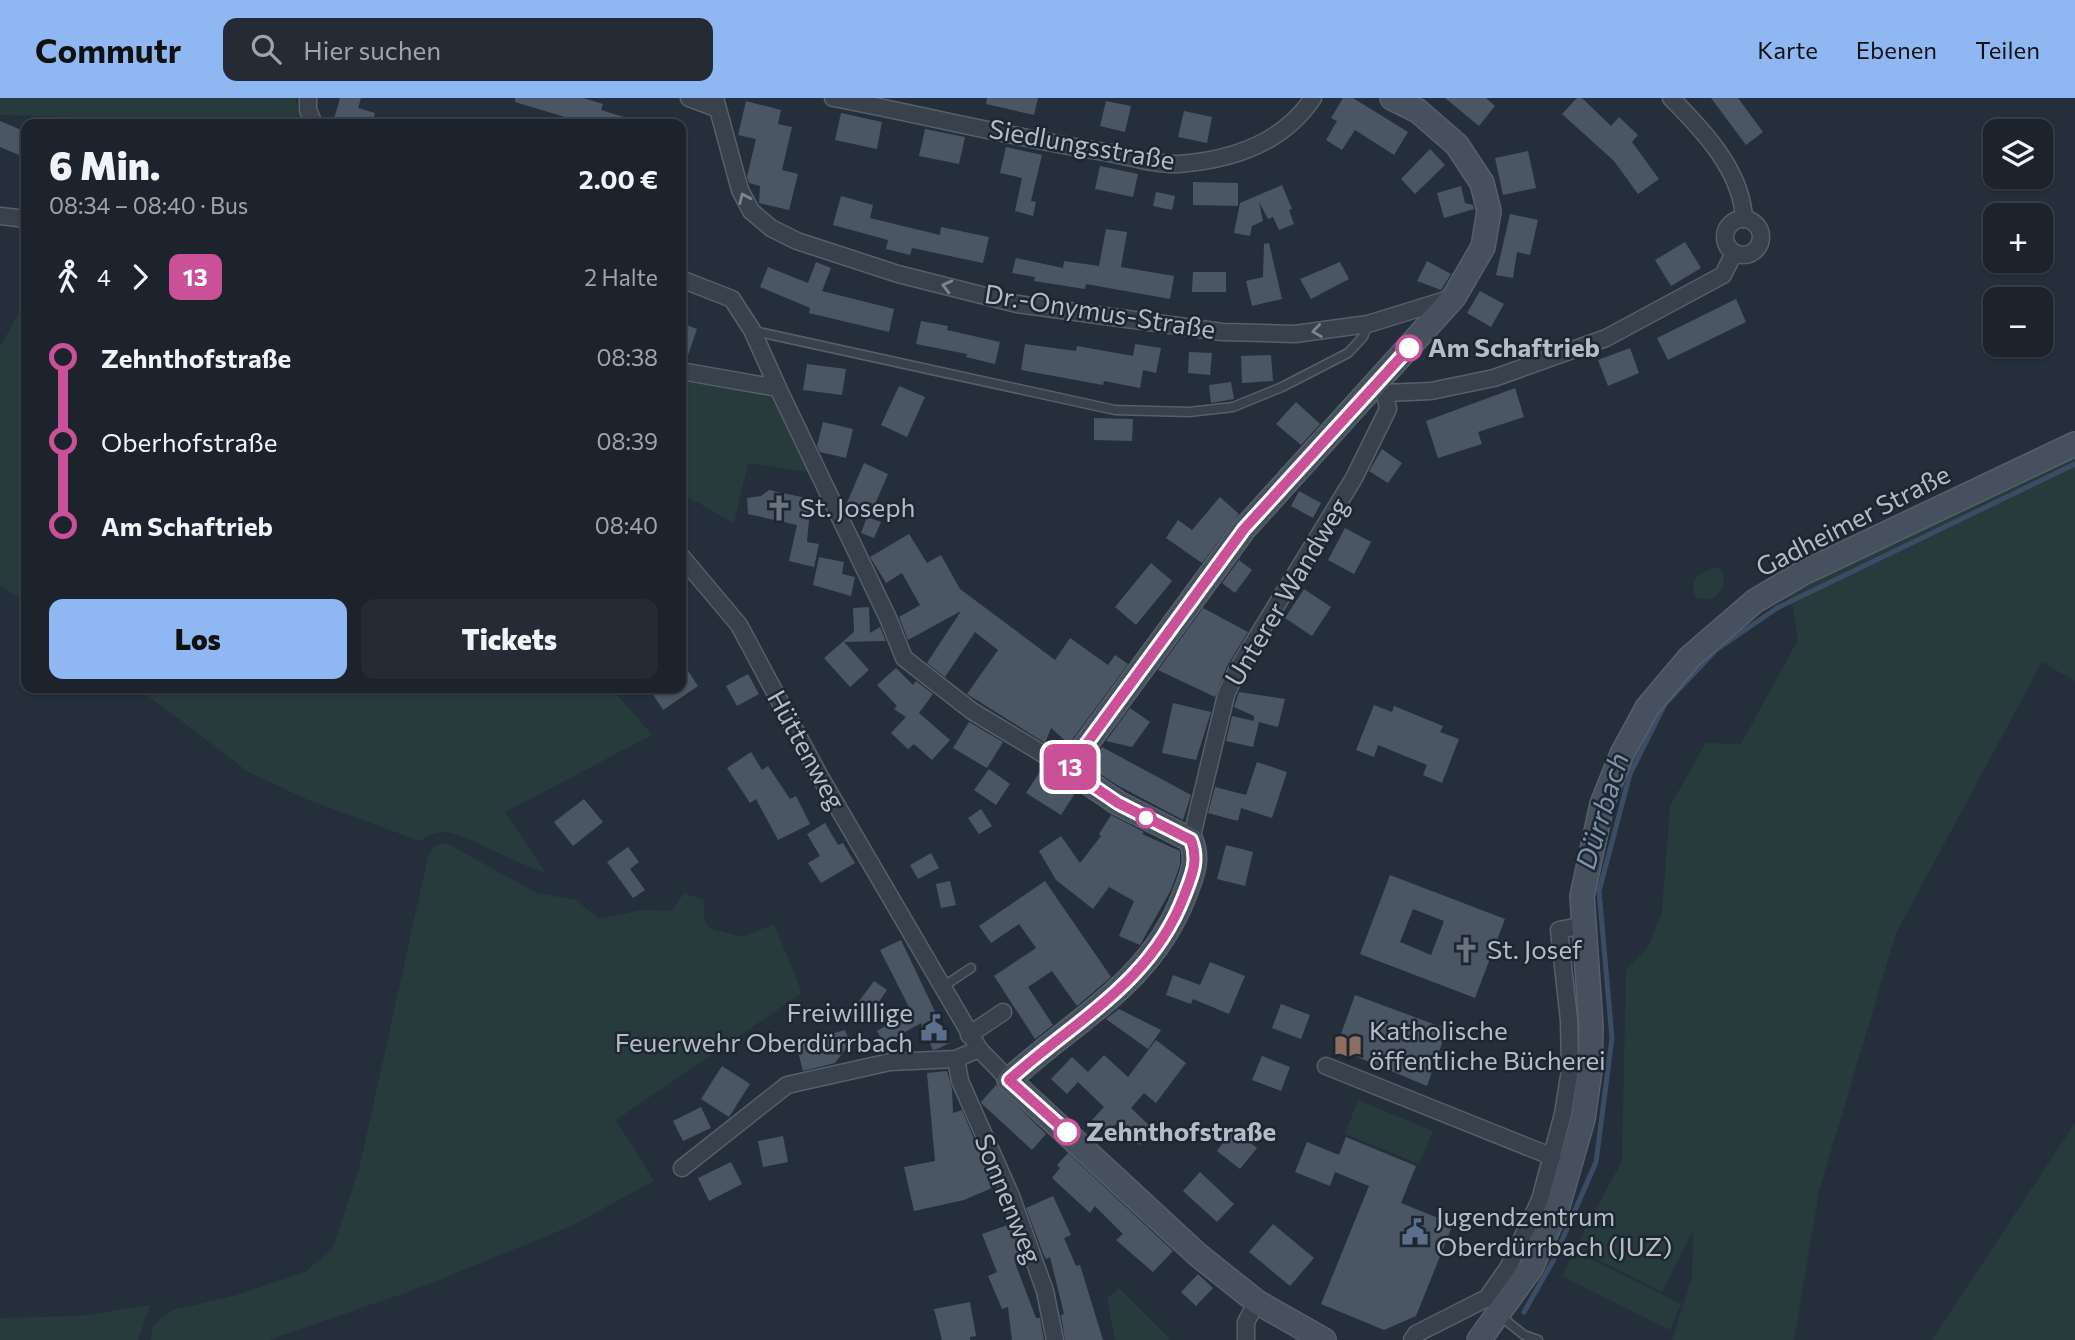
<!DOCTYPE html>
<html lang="de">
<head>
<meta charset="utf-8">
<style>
	:root { --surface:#1c232d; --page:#252b35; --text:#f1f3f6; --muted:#a0a4aa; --line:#3a4049; --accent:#8fb8f2 }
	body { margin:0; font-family:Commissioner,sans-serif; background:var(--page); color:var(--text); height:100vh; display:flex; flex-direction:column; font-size:26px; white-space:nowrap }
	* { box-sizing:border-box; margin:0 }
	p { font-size:23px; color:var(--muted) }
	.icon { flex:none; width:38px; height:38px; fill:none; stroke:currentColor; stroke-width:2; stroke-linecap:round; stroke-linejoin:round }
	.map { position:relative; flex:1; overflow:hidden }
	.sheet { position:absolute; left:21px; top:21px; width:665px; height:574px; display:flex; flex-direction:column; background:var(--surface); border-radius:14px; box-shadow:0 2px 5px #0004,0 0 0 2px var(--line) }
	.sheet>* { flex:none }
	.badge { padding:0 14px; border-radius:10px; font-size:24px; line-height:46px }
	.buttons { position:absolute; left:1983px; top:21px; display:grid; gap:14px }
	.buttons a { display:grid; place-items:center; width:70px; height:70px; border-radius:14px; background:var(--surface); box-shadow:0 2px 5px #0004,0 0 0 2px var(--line); font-size:35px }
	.map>.badge { position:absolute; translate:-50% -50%; box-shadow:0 0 0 4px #fff }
	.legs { display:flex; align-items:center; gap:10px; height:77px; padding:0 28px; font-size:23px }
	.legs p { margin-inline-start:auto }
	.summary { display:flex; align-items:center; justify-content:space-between; height:119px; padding:0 28px }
	h1 { font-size:38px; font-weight:800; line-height:52px }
	.primary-button { display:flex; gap:14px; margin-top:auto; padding:14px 28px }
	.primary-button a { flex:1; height:80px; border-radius:14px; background:var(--accent); color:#111; font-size:28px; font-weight:800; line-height:80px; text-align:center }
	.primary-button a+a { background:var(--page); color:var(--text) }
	ul { padding:0 28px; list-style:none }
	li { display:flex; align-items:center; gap:24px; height:84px; font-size:26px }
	li i { display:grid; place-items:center; width:10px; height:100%; margin:0 9px; background:currentColor }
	li i::after { content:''; width:18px; height:18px; margin:-9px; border:5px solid; border-radius:50%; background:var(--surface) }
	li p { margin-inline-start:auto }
	li:first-child i { background:linear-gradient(#0000 50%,currentColor 0) }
	li:last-child i { background:linear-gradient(currentColor 50%,#0000 0) }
	header { display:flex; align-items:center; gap:42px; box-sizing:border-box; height:98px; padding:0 35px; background:var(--accent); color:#111 }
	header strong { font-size:33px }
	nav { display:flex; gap:38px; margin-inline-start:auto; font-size:24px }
	.search { width:490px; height:63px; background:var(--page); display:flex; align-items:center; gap:18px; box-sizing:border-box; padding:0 24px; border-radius:14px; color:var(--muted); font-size:26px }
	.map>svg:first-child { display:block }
</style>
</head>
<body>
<header>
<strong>Commutr</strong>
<div class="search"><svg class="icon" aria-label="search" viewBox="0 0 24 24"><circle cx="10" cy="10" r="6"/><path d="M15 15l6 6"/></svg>Hier suchen</div>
<nav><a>Karte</a><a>Ebenen</a><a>Teilen</a></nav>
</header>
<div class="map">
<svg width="2075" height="1242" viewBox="0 0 2075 1242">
	<rect width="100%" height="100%" fill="#252f3c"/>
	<!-- green -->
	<g fill="#273b3d">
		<polygon points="0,0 296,0 300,26 95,26 83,19 0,17"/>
		<polygon points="26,202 26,504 0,487 0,249"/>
		<polygon points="681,283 767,296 776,301 814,375 748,365 734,425 681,395"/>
		<polygon points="2075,356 2075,583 2042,564 1896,835 1819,1093 1794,1242 1672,1242 1692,1180 1693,1133 1662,1194 1575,1150 1622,1063 1626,872 1648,849 1662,814 1670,708 1706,645 1741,646 1798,542 1793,511 1786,499 1865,457"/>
		<path d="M1720,469C1727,484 1724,490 1712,501L1696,500C1687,479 1702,473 1720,469Z"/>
		<path d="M138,590H411L419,597L430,590H611L652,637L505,714L545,774C518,767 466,736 446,734C434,734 429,737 420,743L306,701L247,673Z"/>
		<polygon points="446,745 537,795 576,802 599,821 641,812 672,813 684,795 704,802 704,821 710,831 742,839 774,826 802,895 616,1022 654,1083 571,1128 422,1189 268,1242 151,1242 153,1229 161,1220 173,1212 237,1197 305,1174 333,1150 360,1067 428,759 434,748"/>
		<polygon points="1358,1002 1433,1033 1419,1066 1345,1036"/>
		<polygon points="2075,1025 2075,1242 1932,1242"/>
		<polygon points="1574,1153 1681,1206 1670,1232 1562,1178"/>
		<polygon points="1119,1190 1171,1242 1115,1242 1107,1200"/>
		<polygon points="150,1207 138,1242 0,1242 0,1220 80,1218"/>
	</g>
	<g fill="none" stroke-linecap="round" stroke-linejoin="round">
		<!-- stream -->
		<polyline stroke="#3b4d64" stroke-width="5" points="1524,1214 1553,1163 1596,1064 1612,940 1599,793 1630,676 1665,606 1716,552 1777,510 2075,366"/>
	</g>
	<!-- building -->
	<g fill="#4b5664" fill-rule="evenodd">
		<polygon points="340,0 361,0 358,10 375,15 372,26 353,26 334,21"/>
		<polygon points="515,0 583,0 603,6 601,12 637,23 637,26 571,26 564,24 565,19 515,4"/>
		<polygon points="987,0 1038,0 1034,17 986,6"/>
		<polygon points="1343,0 1353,0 1408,34 1394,57 1355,32 1342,52 1326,42 1337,23 1331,20"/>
		<polygon points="1445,0 1486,0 1495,8 1479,28"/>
		<polygon points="1577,0 1582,0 1611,28 1619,19 1638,37 1632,44 1659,81 1638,96 1614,63 1562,16"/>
		<polygon points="1711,0 1738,0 1763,34 1746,47"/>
		<polygon points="746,3 781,12 778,26 792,29 782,72 798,76 789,112 759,105 760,88 749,85 747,79 756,41 738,37"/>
		<polygon points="1106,3 1131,8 1125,34 1100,28"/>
		<polygon points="1184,13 1212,19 1207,45 1178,39"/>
		<polygon points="841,15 882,24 877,51 835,42"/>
		<polygon points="0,23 26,34 26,60 0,49"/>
		<polygon points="925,31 965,39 959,66 919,58"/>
		<polygon points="1006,49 1042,57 1031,103 1036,104 1033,118 1015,113 1022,80 1000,75"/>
		<polygon points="1430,51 1445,67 1415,96 1401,81"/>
		<polygon points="1528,53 1536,90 1503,97 1495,60"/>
		<polygon points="1100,68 1138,76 1133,99 1095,91"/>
		<polygon points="1193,84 1238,85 1238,108 1193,107"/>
		<polygon points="1282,87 1292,111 1289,112 1294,126 1279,132 1273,119 1268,121 1259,104 1263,123 1252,128 1250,138 1234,135 1240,105"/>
		<polygon points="1461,88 1465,105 1473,107 1474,111 1444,120 1437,95"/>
		<polygon points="1156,94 1175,98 1172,112 1153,108"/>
		<polygon points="841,98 873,107 870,120 940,137 941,129 989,139 983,165 912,150 910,157 886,151 888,142 833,127"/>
		<polygon points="1510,116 1538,122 1530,157 1517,154 1513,180 1496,177"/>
		<polygon points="1106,131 1127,134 1121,169 1174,178 1170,201 1086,186 1085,191 1034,183 1035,179 1012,175 1016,160 1063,170 1064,163 1099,168"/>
		<polygon points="1685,144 1701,170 1671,188 1655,162"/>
		<polygon points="1269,145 1282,201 1252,208 1246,183 1263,179 1264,146"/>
		<polygon points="1427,163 1451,176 1441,192 1417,183"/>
		<polygon points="816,164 831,170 822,193 894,211 889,234 809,215 810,210 760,189 768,169 808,185"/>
		<polygon points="1340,164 1349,181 1311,201 1300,181"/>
		<polygon points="1193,174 1226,174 1226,194 1192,194"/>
		<polygon points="1480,193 1504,206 1491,229 1467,215"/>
		<polygon points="1736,201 1746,224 1668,262 1657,240"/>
		<polygon points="921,223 948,228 947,232 1000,244 995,266 966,259 967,256 916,246"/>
		<polygon points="681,225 697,231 686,263 681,263"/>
		<polygon points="1025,246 1076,253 1077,248 1133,258 1135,246 1161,250 1156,275 1143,272 1140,290 1104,283 1103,287 1021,272"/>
		<polygon points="1630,250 1639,275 1608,288 1598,262"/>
		<polygon points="1189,254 1212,255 1210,277 1188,275"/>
		<polygon points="1271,257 1273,283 1242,285 1241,258"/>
		<polygon points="807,266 846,271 842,297 803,292"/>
		<polygon points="1231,284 1234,301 1211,305 1209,287"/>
		<polygon points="899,288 925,299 907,339 881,327"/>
		<polygon points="1515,290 1524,319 1478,334 1482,346 1438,360 1426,323"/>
		<polygon points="1296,304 1320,326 1301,347 1276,326"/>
		<polygon points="1094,320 1133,321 1132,343 1094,342"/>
		<polygon points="823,324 853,331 846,360 820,354 817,348"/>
		<polygon points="1382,351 1402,365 1388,385 1369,373"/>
		<polygon points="864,365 888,376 870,418 846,407"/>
		<polygon points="769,392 811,401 807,444 819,446 814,469 789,463 797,427 748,416 747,400 761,398"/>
		<polygon points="1299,393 1321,405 1313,420 1291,408"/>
		<polygon points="1220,399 1239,416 1202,465 1166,440 1178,422 1192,432"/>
		<polygon points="867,419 881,424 874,440 861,435"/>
		<polygon points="1345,430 1371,444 1354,476 1328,462"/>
		<polygon points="909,436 927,465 941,457 960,491 1055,562 1070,540 1108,567 1115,557 1128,566 1069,646 1051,630 1045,645 967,596 998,552 975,534 945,579 927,565 961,513 908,542 899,519 920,507 902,475 886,485 870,459"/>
		<polygon points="819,459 844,464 842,476 855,479 851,498 813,487"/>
		<polygon points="1239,462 1252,472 1235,495 1222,485"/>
		<polygon points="1151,465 1172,483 1136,527 1115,509"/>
		<polygon points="1304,491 1331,509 1312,538 1285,520"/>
		<polygon points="869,509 870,535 880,529 886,543 844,544 869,572 850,589 824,560 854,534 853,510"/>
		<polygon points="1203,510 1248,534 1227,568 1215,599 1158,572"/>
		<polygon points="681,562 698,588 663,612 652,595 660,590 681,590"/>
		<polygon points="896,570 913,587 916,583 933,596 919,615 950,642 932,662 914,646 908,651 891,635 906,619 894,611 897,608 877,587"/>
		<polygon points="748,576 759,596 737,608 726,588"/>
		<polygon points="1239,594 1285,601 1278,629 1259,624 1253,649 1226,643 1232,618 1254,623 1254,618 1234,609"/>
		<polygon points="1173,605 1211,614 1196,662 1162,655"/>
		<polygon points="1374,607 1392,614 1394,608 1443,628 1440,634 1459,641 1442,685 1423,677 1427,667 1378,647 1374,659 1356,652"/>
		<polygon points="1130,610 1150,624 1132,649 1106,643"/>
		<polygon points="969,624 1003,644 987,670 953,650"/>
		<polygon points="1102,649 1191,697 1183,722 1117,687 1088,668"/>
		<polygon points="751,654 762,672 768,668 790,701 796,698 810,726 778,742 756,701 750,705 727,670"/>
		<polygon points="1257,664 1287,674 1272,720 1241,710 1238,723 1208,715 1215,689 1246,697"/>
		<polygon points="989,671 1010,686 996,707 974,692"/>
		<polygon points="1041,672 1076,694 1061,717 1026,695"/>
		<polygon points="584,701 603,724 573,748 554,724"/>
		<polygon points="981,711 992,728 979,736 968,720"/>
		<polygon points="1111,717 1144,734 1142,736 1180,753 1180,767 1171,792 1140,847 1119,838 1134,803 1109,789 1093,811 1056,782 1039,753 1061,738 1080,765 1101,738 1099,736"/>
		<polygon points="825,725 838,747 843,745 855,765 821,785 808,765 820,758 807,736"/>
		<polygon points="1226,747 1253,754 1245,788 1217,781"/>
		<polygon points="628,749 639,764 630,771 645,792 633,800 607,764"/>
		<polygon points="931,755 939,770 918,781 910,767"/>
		<path d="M1390,777L1505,821L1475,900L1360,856ZM1413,811L1444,823L1431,857L1400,844Z"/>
		<polygon points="950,783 956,807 941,810 936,786"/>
		<polygon points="1045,783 1111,879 1077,908 1052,873 1028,889 1053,927 1035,941 994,878 1036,850 1019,826 991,845 979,828"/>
		<polygon points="901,842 950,945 937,951 933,952 921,925 884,946 877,933 911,913 880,852"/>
		<polygon points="1210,864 1245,878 1229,916 1193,901 1191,906 1166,897 1173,877 1200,887"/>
		<polygon points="874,883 887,892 865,924 851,914"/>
		<polygon points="1355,897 1447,931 1427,988 1336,950"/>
		<polygon points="1281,906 1310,917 1301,941 1272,930"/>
		<polygon points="1119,911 1161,932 1148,951 1106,921"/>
		<polygon points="845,932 850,945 835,965 803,973 796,946"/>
		<polygon points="1156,942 1186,965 1156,1005 1144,995 1131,1010 1153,1031 1139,1047 1116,1026 1107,1035 1092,1022 1104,1009 1078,984 1067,996 1051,981 1072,959 1088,974 1104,957 1128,979"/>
		<polygon points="1262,958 1290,969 1281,993 1252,982"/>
		<polygon points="722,968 750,986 729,1019 701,1001"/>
		<polygon points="947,973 952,991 953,1015 962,1012 994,1089 964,1102 914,1113 904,1069 935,1063 927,975"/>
		<polygon points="996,987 1046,1036 1032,1052 982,1006 981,1004"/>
		<polygon points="701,1009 711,1030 683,1043 673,1023"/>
		<polygon points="1233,1031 1257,1050 1240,1071 1217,1053"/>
		<polygon points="783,1038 788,1064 763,1069 758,1043"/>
		<polygon points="1346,1039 1416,1068 1401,1105 1453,1126 1416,1218 1384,1232 1321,1206 1369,1088 1335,1074 1330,1088 1295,1074 1307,1044 1339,1057"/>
		<polygon points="1068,1055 1173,1153 1153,1174 1116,1142 1123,1136 1095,1108 1090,1115 1052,1080 1060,1070 1057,1067"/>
		<polygon points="731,1064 742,1086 709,1103 698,1080"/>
		<polygon points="1200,1074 1234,1106 1217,1124 1183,1093"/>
		<polygon points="1053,1098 1071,1137 1064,1140 1076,1168 1080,1167 1103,1242 1065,1242 1061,1217 1064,1216 1050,1159 1046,1161 1043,1155 1026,1110"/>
		<polygon points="1010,1126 1023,1162 1015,1165 1036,1220 1040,1220 1044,1242 1012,1242 1008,1209 1002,1211 988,1178 997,1174 982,1136"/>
		<polygon points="1273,1126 1314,1160 1290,1188 1249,1154"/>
		<polygon points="1198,1176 1213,1190 1196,1208 1181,1194"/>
		<polygon points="970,1204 976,1238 970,1239 970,1242 942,1242 934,1211"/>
	</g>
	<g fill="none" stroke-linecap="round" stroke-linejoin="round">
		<!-- lane casing -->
		<g stroke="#575f6a" stroke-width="11">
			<g id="lane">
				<polyline points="754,233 1115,312 1189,314 1233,309 1282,289 1348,255 1363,239 1368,226"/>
				<polyline points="941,890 971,870"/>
				<polyline points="1499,1217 1524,1237 1538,1242"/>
			</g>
		</g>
		<!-- street casing -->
		<g stroke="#575f6a" stroke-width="19">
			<g id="street">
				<polyline points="308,0 308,12 314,26"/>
				<polyline points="689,0 716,10"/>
				<polyline points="715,0 740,92 751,113 771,130 797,143 898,176 1017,206 1222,234 1295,236 1368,226 1452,200"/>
				<path d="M833,0C924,17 1014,40 1105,54C1128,58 1156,67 1179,66C1232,62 1283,45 1313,0"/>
				<path d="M1671,0C1703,32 1742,73 1744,121"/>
				<polyline points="0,118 26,121"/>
				<circle cx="1743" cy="139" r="18"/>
				<polyline points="681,181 732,201 752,232 778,290 681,273"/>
				<polyline points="1377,289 1385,295 1431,293 1494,280 1606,240 1723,177 1734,155"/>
				<polyline points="778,290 888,520 904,560 972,613 1068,671"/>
				<polyline points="681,458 739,527 819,677 979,951"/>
				<polyline points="1191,742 1226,597 1237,572 1354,380 1388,311 1385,295"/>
				<polyline points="969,937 1003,914"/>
				<polyline points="956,961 960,983 1011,1098 1045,1193 1055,1242"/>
				<polyline points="1326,968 1553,1059"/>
				<polyline points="682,1070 787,987 890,964 956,961 979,951 1009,982"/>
				<polyline points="1246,1242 1246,1224 1257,1204"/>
				<polyline points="1412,1242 1416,1236 1487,1200 1508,1170 1540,1102 1563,1016 1570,972 1569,922 1559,832 1584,827"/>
			</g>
		</g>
		<!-- secondary casing -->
		<g stroke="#575f6a" stroke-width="26">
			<g id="secondary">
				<path d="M1324,1242L1257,1204L1198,1157L1009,982C1074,922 1151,885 1184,798C1192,777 1199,763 1191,742L1118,705L1068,671L1244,431L1454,199L1483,149L1489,113L1482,85L1457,47L1418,13L1392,0"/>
				<polyline points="1479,1242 1531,1170 1558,1108 1583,1021 1590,972 1591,928 1582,798 1602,706 1622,656 1647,610 1690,559 1755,503 1803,475 2075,346"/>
			</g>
		</g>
		<!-- lane -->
		<use href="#lane" stroke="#39414c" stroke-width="8"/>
		<!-- street -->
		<use href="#street" stroke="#39414c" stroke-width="16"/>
		<!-- secondary -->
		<use href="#secondary" stroke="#47505f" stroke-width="23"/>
	</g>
	<!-- one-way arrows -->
	<defs><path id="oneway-chevron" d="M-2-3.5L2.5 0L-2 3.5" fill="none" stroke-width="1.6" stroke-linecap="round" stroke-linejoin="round" transform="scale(1.75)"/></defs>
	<g stroke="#7d8590">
		<use href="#oneway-chevron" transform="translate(744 100) rotate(-114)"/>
		<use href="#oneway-chevron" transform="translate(947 188) rotate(-166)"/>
		<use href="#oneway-chevron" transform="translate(1317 233) rotate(172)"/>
	</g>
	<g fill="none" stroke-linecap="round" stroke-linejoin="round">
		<!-- line-1 casing -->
		<g stroke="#fff" stroke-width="16">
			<path id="line-1" d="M1067,1034L1009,982C1074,923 1151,885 1184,798C1192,777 1199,763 1191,742L1118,705L1068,671L1244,431L1409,250"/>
		</g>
		<!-- line-1 -->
		<use href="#line-1" stroke="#ca5098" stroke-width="10"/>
	</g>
	<!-- icons -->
	<defs>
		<g id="church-bare" transform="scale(2.1)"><path d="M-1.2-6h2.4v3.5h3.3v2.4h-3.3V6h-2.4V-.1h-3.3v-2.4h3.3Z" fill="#6b7280" stroke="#1e2631" stroke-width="2.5" paint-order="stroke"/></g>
		<g id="civic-bare" transform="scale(2.1)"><path d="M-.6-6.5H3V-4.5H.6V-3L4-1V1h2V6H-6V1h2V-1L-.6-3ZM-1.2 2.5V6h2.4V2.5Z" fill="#5c6f8a" stroke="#1e2631" stroke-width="2.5" paint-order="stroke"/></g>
		<g id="library-bare" transform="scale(2.1)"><path d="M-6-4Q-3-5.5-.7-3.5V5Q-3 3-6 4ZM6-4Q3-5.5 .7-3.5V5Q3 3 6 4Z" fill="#8d6e63" stroke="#1e2631" stroke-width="2.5" paint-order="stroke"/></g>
	</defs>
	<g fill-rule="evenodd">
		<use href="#church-bare" x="779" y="410"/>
		<use href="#church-bare" x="1466" y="852"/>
		<use href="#civic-bare" x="934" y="930"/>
		<use href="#library-bare" x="1348" y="948"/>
		<use href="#civic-bare" x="1415" y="1134"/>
	</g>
	<!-- markers -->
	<g fill="#fff" stroke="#ca5098" stroke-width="3.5">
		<circle cx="1409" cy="250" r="12"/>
		<circle cx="1146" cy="720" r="9"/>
		<circle cx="1067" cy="1034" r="12"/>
	</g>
	<g text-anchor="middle" stroke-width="5" stroke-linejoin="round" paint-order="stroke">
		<!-- street labels -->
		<g font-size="26" fill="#b4bcc7" stroke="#1e2631">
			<text transform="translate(1082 47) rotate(10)" y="9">Siedlungsstraße</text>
			<text transform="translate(1100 214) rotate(9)" y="9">Dr.-Onymus-Straße</text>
			<text transform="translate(1853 423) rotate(-27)" y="9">Gadheimer Straße</text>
			<text transform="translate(1287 494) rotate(-59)" y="9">Unterer Wandweg</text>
			<text transform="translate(806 652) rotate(61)" y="9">Hüttenweg</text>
			<text transform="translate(1008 1101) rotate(68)" y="9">Sonnenweg</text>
		</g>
		<!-- stop labels -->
		<g font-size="26" font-weight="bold" fill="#b4bcc7" stroke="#1e2631" text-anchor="start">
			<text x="1428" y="259">Am Schaftrieb</text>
			<text x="1086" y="1043">Zehnthofstraße</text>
		</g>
		<!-- poi labels -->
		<g font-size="26" fill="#b4bcc7" stroke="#1e2631" text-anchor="start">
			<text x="800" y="419">St. Joseph</text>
			<text x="1487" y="861">St. Josef</text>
			<text x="913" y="924" text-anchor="end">Freiwilllige<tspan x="913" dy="30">Feuerwehr Oberdürrbach</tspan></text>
			<text x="1369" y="942">Katholische<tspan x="1369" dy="30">öffentliche Bücherei</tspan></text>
			<text x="1436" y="1128">Jugendzentrum<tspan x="1436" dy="30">Oberdürrbach (JUZ)</tspan></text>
		</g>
		<!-- water labels -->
		<g font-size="28" font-style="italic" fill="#7d93ad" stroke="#1e2631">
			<text transform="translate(1602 713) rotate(-73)" y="10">Dürrbach</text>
		</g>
	</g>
</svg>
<div class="buttons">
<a><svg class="icon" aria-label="layers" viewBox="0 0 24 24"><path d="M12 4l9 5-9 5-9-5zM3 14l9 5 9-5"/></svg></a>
<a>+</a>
<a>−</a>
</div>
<b class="badge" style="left:1070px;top:669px;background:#ca5098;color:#fff">13</b>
<section class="sheet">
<div class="summary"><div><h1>6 Min.</h1><p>08:34 – 08:40 · Bus</p></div><b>2.00 €</b></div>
<div class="legs"><svg class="icon" aria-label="walk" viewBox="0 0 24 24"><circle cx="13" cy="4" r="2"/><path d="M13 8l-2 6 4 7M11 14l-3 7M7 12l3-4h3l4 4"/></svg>4<svg class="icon" aria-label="forward" viewBox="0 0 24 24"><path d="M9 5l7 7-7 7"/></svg><b class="badge" style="background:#ca5098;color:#fff">13</b><p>2 Halte</p></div>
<ul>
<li><i style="color:#ca5098"></i><b>Zehnthofstraße</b><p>08:38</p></li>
<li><i style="color:#ca5098"></i><span>Oberhofstraße</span><p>08:39</p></li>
<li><i style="color:#ca5098"></i><b>Am Schaftrieb</b><p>08:40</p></li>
</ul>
<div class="primary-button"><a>Los</a><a>Tickets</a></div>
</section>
</div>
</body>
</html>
